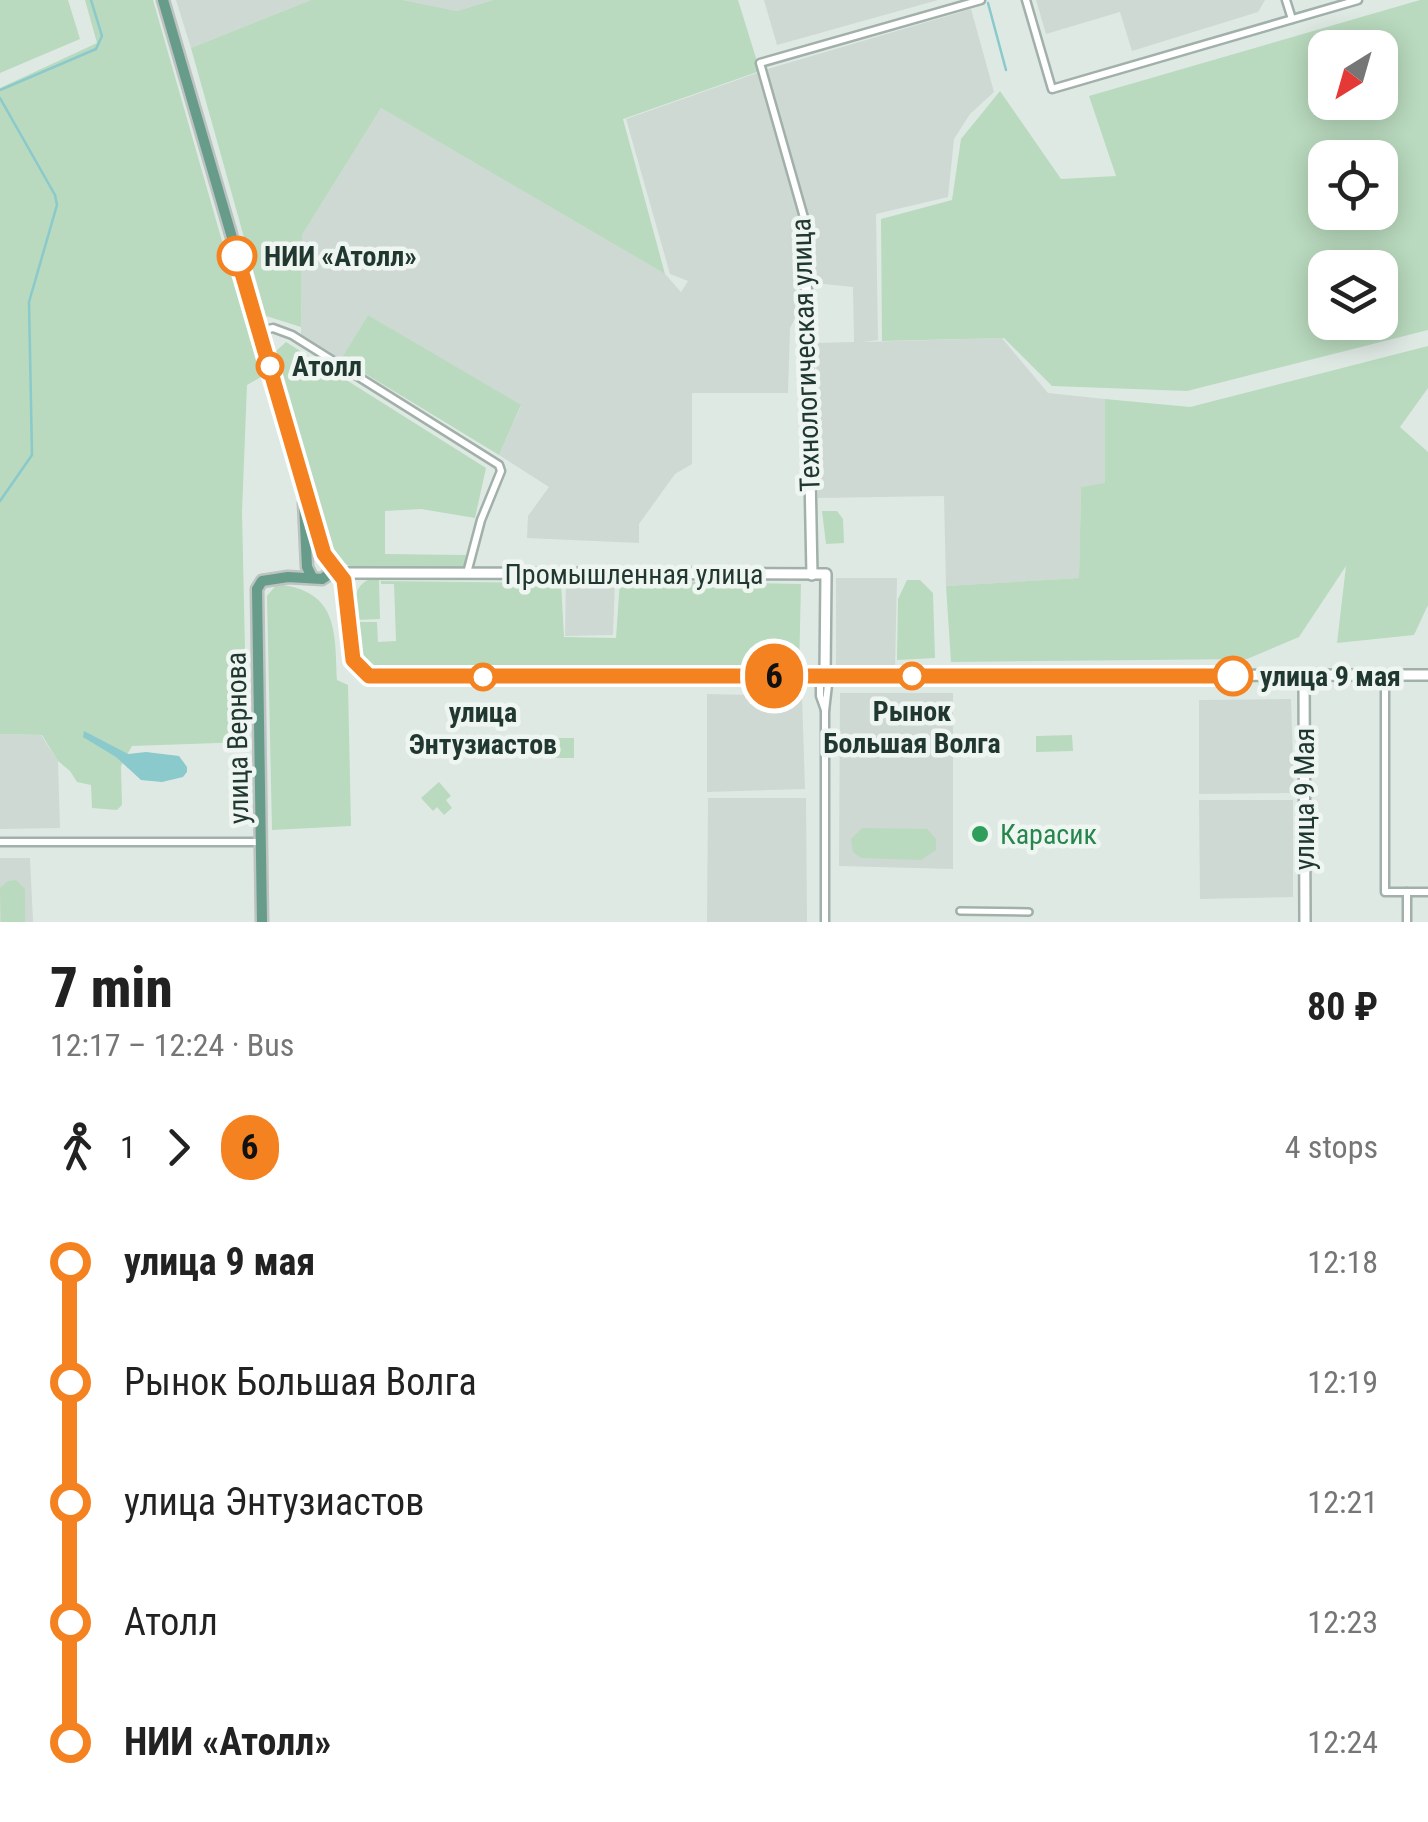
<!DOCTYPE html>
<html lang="en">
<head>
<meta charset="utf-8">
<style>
	:root { --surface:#fff; --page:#f2f2f2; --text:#222; --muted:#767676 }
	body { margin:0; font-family:"Roboto Condensed",sans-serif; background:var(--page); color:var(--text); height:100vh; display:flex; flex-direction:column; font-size:38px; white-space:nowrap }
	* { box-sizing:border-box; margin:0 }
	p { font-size:32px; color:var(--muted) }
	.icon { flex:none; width:55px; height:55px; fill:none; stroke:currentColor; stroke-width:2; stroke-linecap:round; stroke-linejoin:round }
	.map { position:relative; height:922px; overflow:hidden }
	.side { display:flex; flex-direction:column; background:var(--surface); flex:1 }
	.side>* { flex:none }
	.badge { padding:0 20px; border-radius:32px; font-size:35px; line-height:65px }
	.needle { width:65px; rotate:217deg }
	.fabs { position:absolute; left:1308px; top:30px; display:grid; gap:20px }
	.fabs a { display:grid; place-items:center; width:90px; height:90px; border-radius:20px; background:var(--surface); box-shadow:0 5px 25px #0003; font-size:50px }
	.map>.badge { position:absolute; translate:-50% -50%; box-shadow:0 0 0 5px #fff }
	.legs { display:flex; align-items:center; gap:15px; height:110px; padding:0 50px; font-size:32px }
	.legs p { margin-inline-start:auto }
	.head { display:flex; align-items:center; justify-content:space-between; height:170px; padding:0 50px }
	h1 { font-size:55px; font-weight:800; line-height:75px }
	ul { padding:0 50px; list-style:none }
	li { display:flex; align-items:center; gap:35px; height:120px; font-size:38px }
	li i { display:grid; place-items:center; width:15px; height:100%; margin:0 12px; background:currentColor }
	li i::after { content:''; width:25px; height:25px; margin:-12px; border:8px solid; border-radius:50%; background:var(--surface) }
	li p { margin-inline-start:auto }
	li:first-child i { background:linear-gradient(#0000 50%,currentColor 0) }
	li:last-child i { background:linear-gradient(currentColor 50%,#0000 0) }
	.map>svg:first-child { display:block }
</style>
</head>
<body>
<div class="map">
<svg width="1428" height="922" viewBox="0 0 1428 922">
	<rect width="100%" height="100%" fill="#dfe9e4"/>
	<!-- built -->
	<g fill="#ced9d3">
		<polygon points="176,0 311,0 191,48"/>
		<polygon points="403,0 493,0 457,11"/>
		<polygon points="764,0 938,0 777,45"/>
		<polygon points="1036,0 1265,0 1258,12 1132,51 1120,12 1046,34"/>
		<polygon points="971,9 994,92 970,114 954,139 948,197 876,214 878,340 863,342 1002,338 1048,393 1105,399 1105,484 1081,487 1079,578 946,586 944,496 818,498 816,343 854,342 853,287 814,283 790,328 788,393 692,393 692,464 675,474 639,524 639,543 527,538 528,516 549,487 499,455 521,406 368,315 341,359 301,334 302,235 381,108 665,274 681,292 688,281 670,274 626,119 771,68"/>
		<polygon points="836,578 897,578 895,670 836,668"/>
		<polygon points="566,579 615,579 613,635 565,636"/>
		<polygon points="840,693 953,693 953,869 839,866"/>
		<polygon points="707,694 802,696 805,789 707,792"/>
		<polygon points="1291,699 1294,793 1199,794 1199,700"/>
		<polygon points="0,734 41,735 58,761 60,828 0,829"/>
		<polygon points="708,798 806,798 807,922 707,922"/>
		<polygon points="1199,800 1293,800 1293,897 1200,899"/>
		<polygon points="0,858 30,858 33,922 0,922"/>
	</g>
	<!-- green -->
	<g fill="#b9dabe" fill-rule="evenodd">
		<polygon points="0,0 68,0 80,39 0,73"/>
		<polygon points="85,0 153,0 261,377 247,385 242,512 247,742 132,746 121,766 122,805 117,810 92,808 91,785 77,782 70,771 58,761 42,735 0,734 0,88 97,43"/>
		<polygon points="311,0 403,0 457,11 493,0 738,0 760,71 623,119 665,274 381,108 302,235 301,327 266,316 191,48"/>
		<path d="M1420,0H1428V330L1187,391L1052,386L1004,338L882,341L881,219L952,200L961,139L1000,91L1061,179L1116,176L1089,96ZM1325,48H1380V102H1325ZM1325,158H1380V212H1325ZM1325,268H1380V322H1325Z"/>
		<polygon points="368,315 521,405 499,455 341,359"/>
		<polygon points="286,342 486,468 475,518 421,509 385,511 385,554 466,555 464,568 354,569 338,559 331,546 275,352"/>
		<polygon points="1428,346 1428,388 1400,427 1428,452 1428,605 1414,635 1337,643 1346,566 1299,637 1247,659 951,662 946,586 1079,578 1081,487 1105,483 1105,399 1190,407"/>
		<polygon points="822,511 837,511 843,519 844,543 826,544"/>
		<path d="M368,580H379L380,619L356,620C355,604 352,588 368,580Z"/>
		<polygon points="620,580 801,584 799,672 375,670 357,657 356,622 377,622 378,642 396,641 394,584 381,584 381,581 561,583 564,637 616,638"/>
		<polygon points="907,580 920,580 933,593 935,658 897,660 898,599"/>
		<path d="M277,584C338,591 335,630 337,680L348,685L351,826L272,830L267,596Z"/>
		<polygon points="1072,735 1073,751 1036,752 1036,736"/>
		<rect x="542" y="738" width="32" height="20"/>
		<polygon points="439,782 451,796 446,800 452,808 444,815 437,807 433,811 421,798"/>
		<polygon points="862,828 927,829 936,839 936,850 921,860 861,858 853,852 851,839"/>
		<polygon points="16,880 25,889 25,922 1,922 0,888 8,881"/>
	</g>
	<!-- water -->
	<polygon fill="#8ac9cc" points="84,731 128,754 146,752 179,756 187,767 187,772 183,777 162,782 141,780 116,757 83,737"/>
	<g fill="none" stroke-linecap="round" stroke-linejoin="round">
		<!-- stream -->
		<g stroke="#8ac9cc" stroke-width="2.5">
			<polyline points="988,3 1006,70"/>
			<polyline points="0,90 96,49 102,36 91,0"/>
			<polyline points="0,98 55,195 57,205 29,302 32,455 0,501"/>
		</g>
		<!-- pedestrian casing -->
		<g stroke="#a2b0aa" stroke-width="10">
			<polyline id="pedestrian" points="960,911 1029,912"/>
		</g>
		<!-- minor casing -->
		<g stroke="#a2b0aa" stroke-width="11">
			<g id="minor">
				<polyline points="1026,0 1052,89 1358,0"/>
				<polyline points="1286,0 1292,19"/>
				<polyline points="805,221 760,63 981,0"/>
				<polyline points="260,331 273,328 292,335 499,465 501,471 481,520 467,573"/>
				<polyline points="1385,675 1385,892 1407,892 1407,922"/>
				<polyline points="820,676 820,696 825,710"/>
				<polyline points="0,842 260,842"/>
				<polyline points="1407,892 1428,892"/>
				<polyline points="825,922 825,711 829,676"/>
			</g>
		</g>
		<!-- tertiary casing -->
		<g stroke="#a2b0aa" stroke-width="14">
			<g id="tertiary">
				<polyline points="805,221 812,575"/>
				<path d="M330,565C358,590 345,626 353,660L369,676L382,677L1428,675"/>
				<polyline points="340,573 826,574 825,676"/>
				<polyline points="1304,676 1305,922"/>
			</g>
		</g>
		<!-- primary casing -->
		<g stroke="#bcc3c1" stroke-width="15">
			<g id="primary">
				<polyline points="163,0 303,482 330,565 328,575 322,579 288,577 262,581 257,589 262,922"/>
				<polyline points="304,503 307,567 312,577"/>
			</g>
		</g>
		<!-- pedestrian -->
		<use href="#pedestrian" stroke="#fff" stroke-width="5"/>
		<!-- minor -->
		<use href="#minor" stroke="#fff" stroke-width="6"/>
		<!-- tertiary -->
		<use href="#tertiary" stroke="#fff" stroke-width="9"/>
		<!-- primary -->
		<use href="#primary" stroke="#669c89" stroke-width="10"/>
	</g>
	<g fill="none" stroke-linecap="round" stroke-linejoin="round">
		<!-- line-1 casing -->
		<g stroke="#fff" stroke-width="22">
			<polyline id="line-1" points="237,256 324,554 344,580 353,660 369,676 1233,676"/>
		</g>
		<!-- line-1 -->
		<use href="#line-1" stroke="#f58220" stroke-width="15"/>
	</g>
	<!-- markers -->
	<g fill="#fff" stroke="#f58220" stroke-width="5">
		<circle cx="237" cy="256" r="18"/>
		<circle cx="270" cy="366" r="12"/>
		<circle cx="912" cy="676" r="12"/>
		<circle cx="1233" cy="676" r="18"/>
		<circle cx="483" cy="677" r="12"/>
	</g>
	<circle fill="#2e9e5b" stroke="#eff6f2" stroke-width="4" cx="980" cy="834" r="10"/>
	<g text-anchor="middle" stroke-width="9" stroke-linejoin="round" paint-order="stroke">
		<!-- stop labels -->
		<g font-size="28" font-weight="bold" fill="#213830" stroke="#eff6f2" text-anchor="start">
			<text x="264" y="266">НИИ «Атолл»</text>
			<text x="292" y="376">Атолл</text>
			<text x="1260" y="686">улица 9 мая</text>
			<text x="912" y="721" text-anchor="middle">Рынок<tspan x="912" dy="32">Большая Волга</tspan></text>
			<text x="483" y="722" text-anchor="middle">улица<tspan x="483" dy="32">Энтузиастов</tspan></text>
		</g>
		<!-- street labels -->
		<g font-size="28" fill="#213830" stroke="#eff6f2">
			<text transform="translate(805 355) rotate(-92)" y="10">Технологическая улица</text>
			<text x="634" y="584">Промышленная улица</text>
			<text transform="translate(237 738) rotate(-91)" y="10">улица Вернова</text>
			<text transform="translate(1304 799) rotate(-90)" y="10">улица 9 Мая</text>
		</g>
		<!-- leisure labels -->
		<g font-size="28" fill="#27864d" stroke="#eff6f2" text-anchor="start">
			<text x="1000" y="844">Карасик</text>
		</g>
	</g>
</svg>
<div class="fabs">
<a><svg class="needle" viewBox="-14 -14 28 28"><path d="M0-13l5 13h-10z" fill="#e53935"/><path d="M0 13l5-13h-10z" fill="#767676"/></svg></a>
<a><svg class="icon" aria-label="locate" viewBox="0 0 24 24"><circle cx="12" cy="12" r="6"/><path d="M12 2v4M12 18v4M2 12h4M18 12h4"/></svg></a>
<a><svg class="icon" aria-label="layers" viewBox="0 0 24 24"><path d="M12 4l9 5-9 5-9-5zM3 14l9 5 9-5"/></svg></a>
</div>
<b class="badge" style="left:774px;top:676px;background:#f58220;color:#111">6</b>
</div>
<section class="side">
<div class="head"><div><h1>7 min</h1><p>12:17 – 12:24 · Bus</p></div><b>80 ₽</b></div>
<div class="legs"><svg class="icon" aria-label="walk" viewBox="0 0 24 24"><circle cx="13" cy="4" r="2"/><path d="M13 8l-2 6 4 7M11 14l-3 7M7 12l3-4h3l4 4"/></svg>1<svg class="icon" aria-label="forward" viewBox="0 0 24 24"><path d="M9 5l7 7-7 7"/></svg><b class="badge" style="background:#f58220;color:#111">6</b><p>4 stops</p></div>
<ul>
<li><i style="color:#f58220"></i><b>улица 9 мая</b><p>12:18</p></li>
<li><i style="color:#f58220"></i><span>Рынок Большая Волга</span><p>12:19</p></li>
<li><i style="color:#f58220"></i><span>улица Энтузиастов</span><p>12:21</p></li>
<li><i style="color:#f58220"></i><span>Атолл</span><p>12:23</p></li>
<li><i style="color:#f58220"></i><b>НИИ «Атолл»</b><p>12:24</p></li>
</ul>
</section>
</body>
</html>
